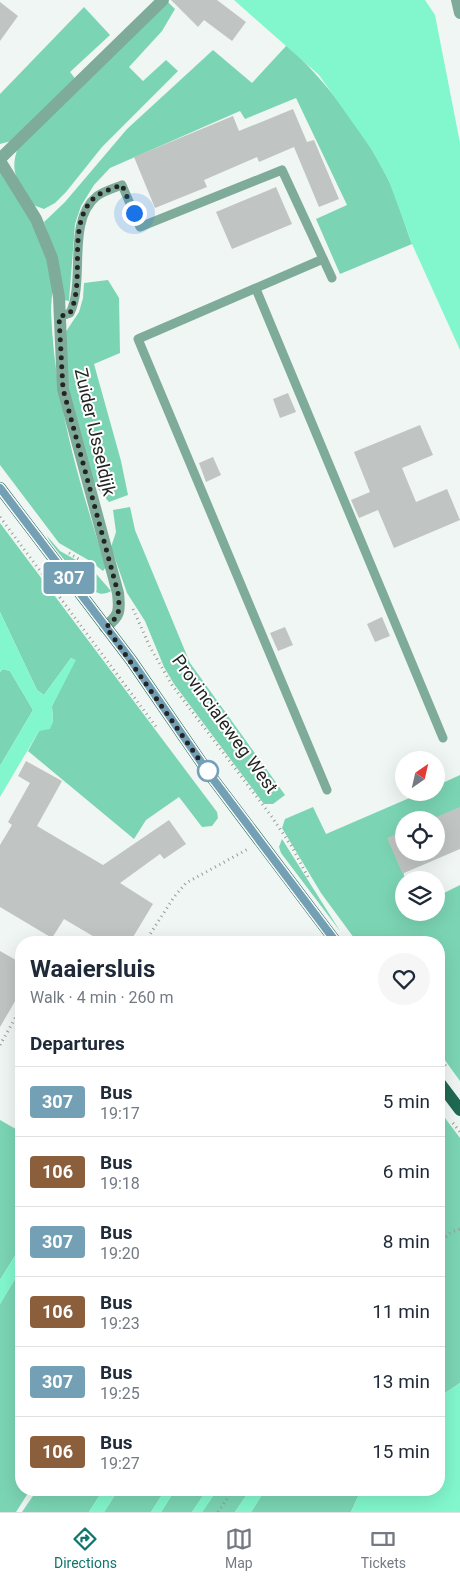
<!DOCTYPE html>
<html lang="en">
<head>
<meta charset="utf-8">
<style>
	:root { --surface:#fff; --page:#f6f6f7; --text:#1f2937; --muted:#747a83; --line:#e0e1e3; --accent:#0f766e }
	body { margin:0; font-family:Roboto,sans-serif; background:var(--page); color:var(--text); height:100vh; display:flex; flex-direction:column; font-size:19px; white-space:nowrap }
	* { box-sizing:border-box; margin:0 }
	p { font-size:16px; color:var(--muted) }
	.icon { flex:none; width:28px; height:28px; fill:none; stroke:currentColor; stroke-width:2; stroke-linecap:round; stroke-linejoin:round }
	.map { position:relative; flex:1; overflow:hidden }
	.sheet { position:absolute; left:15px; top:936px; width:430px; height:560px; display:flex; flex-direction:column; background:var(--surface); border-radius:20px; box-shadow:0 5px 20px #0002 }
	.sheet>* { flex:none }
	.badge { padding:0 10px; border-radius:4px; font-size:18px; line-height:32px }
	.needle { width:32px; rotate:34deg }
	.buttons { position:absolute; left:395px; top:751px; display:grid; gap:10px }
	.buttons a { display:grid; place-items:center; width:50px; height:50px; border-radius:50%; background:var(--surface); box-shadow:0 5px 20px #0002; font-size:25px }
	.you { position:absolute; width:25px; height:25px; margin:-12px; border:4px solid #fff; border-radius:50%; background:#1a73e8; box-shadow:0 0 0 8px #1a73e833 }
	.map>.badge { position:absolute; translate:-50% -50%; box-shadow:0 0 0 2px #fff }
	h2 { padding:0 15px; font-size:19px; line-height:45px }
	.round { display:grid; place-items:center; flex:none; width:52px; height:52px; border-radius:26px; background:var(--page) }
	.summary { display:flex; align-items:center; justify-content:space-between; height:85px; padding:0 15px }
	h1 { font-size:24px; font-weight:700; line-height:38px }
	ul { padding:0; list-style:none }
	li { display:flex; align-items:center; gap:15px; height:70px; padding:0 15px; border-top:1px solid var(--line) }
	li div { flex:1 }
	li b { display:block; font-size:19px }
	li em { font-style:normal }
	li .badge { min-width:55px; font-weight:700; text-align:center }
	.dock { display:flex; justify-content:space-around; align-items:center; height:70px; border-top:1px solid var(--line); background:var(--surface); font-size:14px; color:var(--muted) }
	.dock a { display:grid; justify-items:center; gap:2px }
	.dock .active { color:var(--accent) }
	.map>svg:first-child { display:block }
</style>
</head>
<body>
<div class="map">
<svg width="460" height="1512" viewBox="0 0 460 1512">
	<rect width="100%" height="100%" fill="#f0f6f3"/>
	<!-- green -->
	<g fill="#7bd5b5">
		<path d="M168,2L175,9L162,31L129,67L143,81L166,60L178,71L102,147L66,192L55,203L44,209L33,205C20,184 8,173 18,148Z"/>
		<polygon points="84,7 110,35 70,72 77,81 15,140 0,144 0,94"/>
		<path d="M287,45C327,83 363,128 388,179C398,199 404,223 412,244L340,274L316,219L347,205L296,98L245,119L240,111L110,168L94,185L81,206L75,224L69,301L64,300L55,254L44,222L65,202L127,129L213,50L252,83Z"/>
		<path d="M0,171C21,205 49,243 52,284C53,293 51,302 51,311C52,338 55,367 60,394C70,453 88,510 106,567L103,571L90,561L59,543L0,465Z"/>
		<polygon points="108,280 119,298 120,353 94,364 121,461 128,495 109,502 89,478 71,404 66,369 65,333 79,312 83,298 84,283"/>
		<polygon points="130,507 135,530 190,663 285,795 273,804 264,804 174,684 164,667 145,621 127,593 111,547 116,532 113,510"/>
		<polygon points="0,523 217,812 218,818 212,826 202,827 179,797 146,820 134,839 28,751 39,731 53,722 52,706 75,660 71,658 44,695 37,690 0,612"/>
		<path d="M47,536L60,551L92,569L111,591C106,594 101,595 96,592C87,587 50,545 47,536Z"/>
		<polygon points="3,669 10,671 33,710 0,766 0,672"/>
		<polygon points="460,775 460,810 436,820 404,820 404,834 389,840 406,880 404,880 404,912 436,912 436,897 460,885 460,1081 439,1052 439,942 357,942 321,893 282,828 285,819 313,807 326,834 421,793 436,792 436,786"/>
		<polygon points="282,839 340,931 281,853 279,847"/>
		<polygon points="439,1110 460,1138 460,1383 439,1397"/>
		<polygon points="0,1120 21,1132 21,1246 0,1280"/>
		<polygon points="21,1269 21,1490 30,1490 16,1512 0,1512 0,1304"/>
		<polygon points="37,1490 103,1490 89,1512 22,1512"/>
		<polygon points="118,1490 165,1490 151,1512 104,1512"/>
		<polygon points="175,1490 207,1490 192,1512 161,1512"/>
		<polygon points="217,1490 250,1490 235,1512 202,1512"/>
		<polygon points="265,1490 361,1490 351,1512 251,1512"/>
	</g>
	<!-- water -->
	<g fill="#82f7ce">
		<polygon points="234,0 425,0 435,15 460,143 460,350 412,244 389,181 372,150 319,75"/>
		<polygon points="0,612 37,690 44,695 71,658 76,660 52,706 53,722 50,729 39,731 0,797 0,766 33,710 10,671 3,669 0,672"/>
		<polygon points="21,1246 21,1269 0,1304 0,1280"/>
		<polygon points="460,1383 460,1512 351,1512 361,1490 439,1490 439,1397"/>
		<polygon points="103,1490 118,1490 104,1512 89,1512"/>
		<polygon points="165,1490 175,1490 161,1512 151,1512"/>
		<polygon points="207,1490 217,1490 202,1512 192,1512"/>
		<polygon points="250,1490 265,1490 251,1512 235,1512"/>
	</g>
	<!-- building -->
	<g fill="#c0c5c3">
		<polygon points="171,0 217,0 246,22 232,41 204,20 198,27"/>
		<polygon points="0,2 18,16 0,41"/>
		<polygon points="293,109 307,142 314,140 339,199 319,207 294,147 259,162 257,157 204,180 207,187 155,208 134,157 233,116 239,131"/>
		<polygon points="276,187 292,224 232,249 216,212"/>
		<polygon points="288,393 296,412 280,418 273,399"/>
		<polygon points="420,425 433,455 402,468 416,502 447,489 460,520 394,548 378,510 359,518 351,500 370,492 354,452"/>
		<polygon points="213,457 221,475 206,482 199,463"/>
		<polygon points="382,617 390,636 375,642 367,624"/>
		<polygon points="285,627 293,645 278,651 270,633"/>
		<polygon points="26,761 62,781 37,826 103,865 169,820 186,844 164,859 160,854 120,883 153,904 130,942 103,942 64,919 52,938 0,907 0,845 12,825 8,822 30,783 18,776"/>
		<polygon points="460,807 460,849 404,873 404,877 387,838 404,831 404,852 436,852 436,817"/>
		<polygon points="0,951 21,963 21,991 0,1027"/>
	</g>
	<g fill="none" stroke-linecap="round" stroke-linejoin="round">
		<!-- path -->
		<g stroke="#969a98" stroke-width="3" stroke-dasharray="1 4" stroke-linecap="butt">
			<polyline points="0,517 157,728"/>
			<polyline points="69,553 96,570"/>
			<polyline points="133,609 150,647 172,685 272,817 292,847 309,879"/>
			<polyline points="145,942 174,897 186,883 248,849"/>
			<polyline points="0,1045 21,1008"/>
			<polyline points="439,1057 448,1069"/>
			<polyline points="453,1123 460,1132"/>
			<polyline points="439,1244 451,1232 460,1229"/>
			<polyline points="218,1512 233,1490"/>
		</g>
		<!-- service -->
		<g stroke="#7fac9a" stroke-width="9">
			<polyline points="323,259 138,339 327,790"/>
			<polyline points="256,289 443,738"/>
			<path d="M59,317L70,313C86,280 66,221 97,196C104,191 114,188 122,185L140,227L282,170L332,278"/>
		</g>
		<!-- minor -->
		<g stroke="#7fac9a" stroke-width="12">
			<polyline points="457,0 460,13"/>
			<polyline points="0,159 163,0"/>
			<path d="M0,161L36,219L52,258L59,297L63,389L118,593C120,611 120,616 105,627"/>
		</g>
		<!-- primary -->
		<g stroke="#1e6a53" stroke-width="12">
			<polyline points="0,488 131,660 210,775 336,942"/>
			<polyline points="439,1082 460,1110"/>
		</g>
	</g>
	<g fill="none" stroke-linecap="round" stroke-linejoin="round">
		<!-- line casing -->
		<g stroke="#fff" stroke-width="11">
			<polyline id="line" points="0,488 131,660 210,775 336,942"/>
		</g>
		<!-- line -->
		<use href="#line" stroke="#74a0b6" stroke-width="8"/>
		<!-- walk -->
		<path stroke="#232524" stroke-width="5" stroke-dasharray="0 9" d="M134,213L122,185C111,189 99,192 91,201C67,229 86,281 70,313L59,317L63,389L118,593C120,611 120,616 106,627L210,775L208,771"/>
	</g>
	<!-- markers -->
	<circle fill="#fff" stroke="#74a0b6" stroke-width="2.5" cx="208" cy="771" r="10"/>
	<g text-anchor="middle" stroke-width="4" stroke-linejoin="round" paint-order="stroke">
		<!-- street labels -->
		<g font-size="18" fill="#232524" stroke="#fff">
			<text transform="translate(95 432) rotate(77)" y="6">Zuider IJsseldijk</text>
			<text transform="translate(225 724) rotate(54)" y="6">Provincialeweg West</text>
		</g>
	</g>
</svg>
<div class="buttons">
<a><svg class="needle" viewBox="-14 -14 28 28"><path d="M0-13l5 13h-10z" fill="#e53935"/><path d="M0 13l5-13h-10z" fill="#747a83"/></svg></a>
<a><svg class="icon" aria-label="locate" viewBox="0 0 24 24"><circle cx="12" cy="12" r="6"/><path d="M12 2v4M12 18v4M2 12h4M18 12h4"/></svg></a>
<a><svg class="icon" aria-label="layers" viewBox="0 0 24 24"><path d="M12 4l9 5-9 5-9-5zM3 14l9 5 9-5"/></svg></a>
</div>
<div class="you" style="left:134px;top:213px"></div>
<b class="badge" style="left:69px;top:578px;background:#74a0b6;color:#fff">307</b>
<section class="sheet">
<div class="summary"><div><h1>Waaiersluis</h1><p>Walk · 4 min · 260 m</p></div><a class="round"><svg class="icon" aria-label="heart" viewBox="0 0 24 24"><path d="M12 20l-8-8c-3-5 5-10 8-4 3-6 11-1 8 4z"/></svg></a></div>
<h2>Departures</h2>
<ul>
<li><span class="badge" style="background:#74a0b6;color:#fff">307</span><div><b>Bus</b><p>19:17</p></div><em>5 min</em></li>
<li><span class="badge" style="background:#8b5e3c;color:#fff">106</span><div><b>Bus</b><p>19:18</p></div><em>6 min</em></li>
<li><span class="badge" style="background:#74a0b6;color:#fff">307</span><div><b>Bus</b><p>19:20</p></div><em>8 min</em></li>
<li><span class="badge" style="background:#8b5e3c;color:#fff">106</span><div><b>Bus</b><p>19:23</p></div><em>11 min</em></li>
<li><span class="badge" style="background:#74a0b6;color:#fff">307</span><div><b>Bus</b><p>19:25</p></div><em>13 min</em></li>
<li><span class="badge" style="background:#8b5e3c;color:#fff">106</span><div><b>Bus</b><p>19:27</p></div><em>15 min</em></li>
</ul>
</section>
</div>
<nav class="dock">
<a class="active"><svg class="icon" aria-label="directions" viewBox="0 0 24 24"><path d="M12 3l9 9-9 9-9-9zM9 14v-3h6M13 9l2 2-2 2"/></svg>Directions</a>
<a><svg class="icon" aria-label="map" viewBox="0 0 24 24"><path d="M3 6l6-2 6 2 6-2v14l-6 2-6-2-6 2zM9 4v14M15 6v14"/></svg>Map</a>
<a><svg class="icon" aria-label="tickets" viewBox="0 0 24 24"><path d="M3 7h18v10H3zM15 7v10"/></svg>Tickets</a>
</nav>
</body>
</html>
